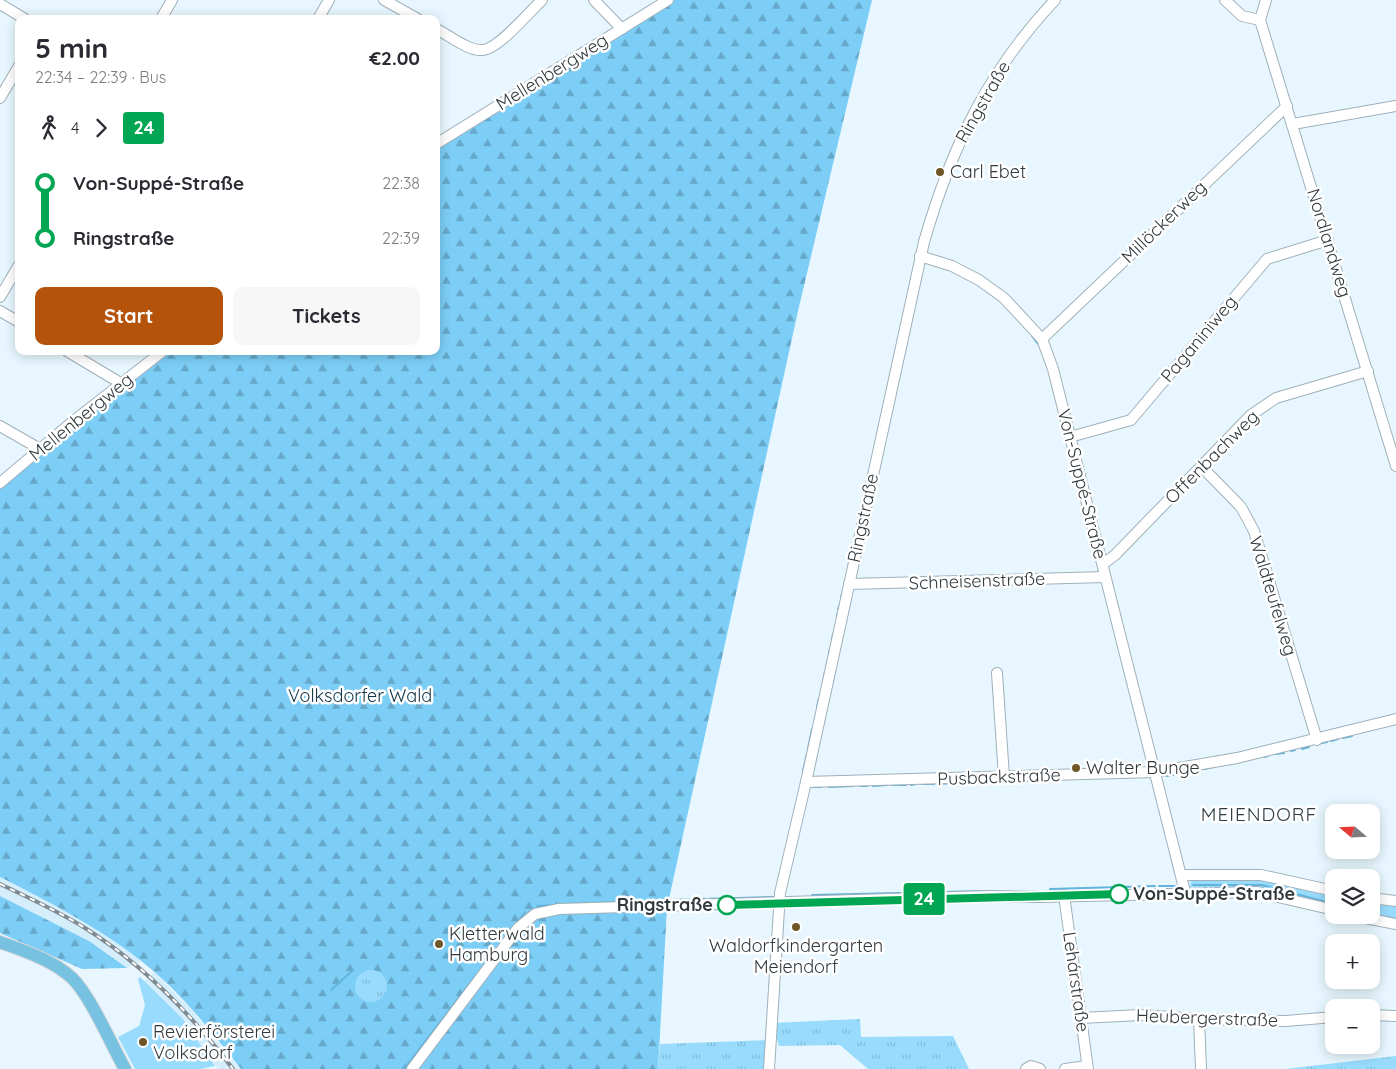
<!DOCTYPE html>
<html lang="en">
<head>
<meta charset="utf-8">
<style>
	:root { --surface:#fff; --page:#f7f7f7; --text:#2b2b33; --muted:#7c7c81; --accent:#b45309 }
	body { margin:0; font-family:Quicksand,sans-serif; background:var(--page); color:var(--text); height:100vh; display:flex; flex-direction:column; font-size:19px; white-space:nowrap }
	* { box-sizing:border-box; margin:0 }
	p { font-size:16px; color:var(--muted) }
	.icon { flex:none; width:28px; height:28px; fill:none; stroke:currentColor; stroke-width:2; stroke-linecap:round; stroke-linejoin:round }
	.map { position:relative; flex:1; overflow:hidden }
	.sheet { position:absolute; left:15px; top:15px; width:425px; height:340px; display:flex; flex-direction:column; background:var(--surface); border-radius:10px; box-shadow:0 2px 12px #0003 }
	.sheet>* { flex:none }
	.badge { padding:0 10px; border-radius:4px; font-size:18px; line-height:32px }
	.needle { width:32px; rotate:289deg }
	.tools { position:absolute; left:1325px; top:804px; display:grid; gap:10px }
	.tools a { display:grid; place-items:center; width:55px; height:55px; border-radius:10px; background:var(--surface); box-shadow:0 2px 12px #0003; font-size:25px }
	.map>.badge { position:absolute; translate:-50% -50%; box-shadow:0 0 0 2px #fff }
	.legs { display:flex; align-items:center; gap:8px; height:55px; padding:0 20px; font-size:16px }
	.legs p { margin-inline-start:auto }
	.summary { display:flex; align-items:center; justify-content:space-between; height:85px; padding:0 20px }
	h1 { font-size:28px; font-weight:700; line-height:38px }
	.cta { display:flex; gap:10px; margin-top:auto; padding:10px 20px }
	.cta a { flex:1; height:58px; border-radius:10px; background:var(--accent); color:#fff; font-size:20px; font-weight:700; line-height:58px; text-align:center }
	.cta a+a { background:var(--page); color:var(--text) }
	ul { padding:0 20px; list-style:none }
	li { display:flex; align-items:center; gap:18px; height:55px; font-size:19px }
	li i { display:grid; place-items:center; width:8px; height:100%; margin:0 6px; background:currentColor }
	li i::after { content:''; width:12px; height:12px; margin:-6px; border:4px solid; border-radius:50%; background:var(--surface) }
	li p { margin-inline-start:auto }
	li:first-child i { background:linear-gradient(#0000 50%,currentColor 0) }
	li:last-child i { background:linear-gradient(currentColor 50%,#0000 0) }
	.map>svg:first-child { display:block }
</style>
</head>
<body>
<div class="map">
<svg width="1396" height="1069" viewBox="0 0 1396 1069">
	<defs>
		<pattern id="forest-firs" width="22" height="20" patternUnits="userSpaceOnUse" patternTransform="scale(1.25)"><rect width="22" height="20" fill="#7ccef7"/><path d="M5 1l3.5 6h-7zM16 11l3.5 6h-7z" fill="#66a8c9"/></pattern>
		<pattern id="park-tufts" width="24" height="20" patternUnits="userSpaceOnUse" patternTransform="scale(1.25)"><rect width="24" height="20" fill="#98dbfd"/><path d="M3 7l-1-3M5 7V3M7 7l1-3M15 17l-1-3M17 17v-4M19 17l1-3" fill="none" stroke="#83bdda"/></pattern>
	</defs>
	<rect width="100%" height="100%" fill="#e8f7ff"/>
	<!-- built -->
	<g fill="#d4eefc">
		<polygon points="0,877 60,907 98,929 141,961 127,968 89,941 0,896"/>
		<polygon points="154,972 188,1006 240,1069 218,1069 183,1019 144,982"/>
	</g>
	<!-- grass -->
	<g fill="#98dbfd">
		<polygon points="1191,876 1265,878 1334,894 1334,907 1264,889 1190,887"/>
		<polygon points="1371,901 1396,903 1396,920 1371,915"/>
		<polygon points="140,977 183,1019 215,1066 200,1069 135,1069 118,1037 139,1026 145,1005 138,979"/>
	</g>
	<!-- forest -->
	<g fill="url(#forest-firs)">
		<path d="M674,0H872L798,311L667,908L658,1069H241C211,1031 179,990 140,960C97,926 49,902 0,877V488L166,351H436V147Z"/>
		<polygon points="0,896 89,941 127,968 82,969 0,933"/>
	</g>
	<!-- park -->
	<g fill="url(#park-tufts)">
		<circle cx="371" cy="986" r="16"/>
		<polygon points="860,1019 861,1037 953,1036 969,1069 868,1069 840,1045 779,1046 772,1023"/>
		<polygon points="771,1040 769,1069 658,1069 660,1044"/>
		<polygon points="1396,1056 1396,1069 1285,1069"/>
	</g>
	<g fill="none" stroke-linecap="round" stroke-linejoin="round">
		<!-- stream -->
		<g stroke="#62b4dc" stroke-width="2">
			<polyline points="1032,336 1038,344"/>
			<polyline points="841,597 843,591"/>
			<polyline points="838,609 840,604"/>
			<polyline points="837,615 838,613"/>
			<polyline points="832,640 833,634"/>
			<polyline points="829,652 830,649"/>
			<polyline points="827,665 828,659"/>
			<polyline points="824,676 825,672"/>
			<polyline points="817,707 819,698"/>
			<polyline points="1343,738 1352,736"/>
			<polyline points="1331,741 1338,739"/>
			<polyline points="1322,743 1327,742"/>
			<polyline points="808,749 812,729"/>
			<polyline points="1302,749 1309,747"/>
			<polyline points="1291,751 1295,750"/>
			<polyline points="1276,754 1284,753"/>
			<polyline points="1264,757 1268,756"/>
			<polyline points="1204,769 1214,767"/>
			<polyline points="803,771 807,754"/>
			<polyline points="1167,776 1186,772"/>
			<polyline points="1015,781 1030,781"/>
			<polyline points="1034,781 1036,780"/>
			<polyline points="986,782 993,782"/>
			<polyline points="999,782 1010,781"/>
			<polyline points="960,783 976,783"/>
			<polyline points="922,784 934,784"/>
			<polyline points="939,784 953,783"/>
			<polyline points="892,785 906,785"/>
			<polyline points="911,785 916,784"/>
			<polyline points="860,786 867,786"/>
			<polyline points="873,786 887,785"/>
			<polyline points="812,787 821,787"/>
			<polyline points="829,787 853,786"/>
			<polyline points="1193,885 1262,885 1334,904"/>
			<polyline points="1159,886 1177,886"/>
			<polyline points="1050,889 1155,886"/>
			<polyline points="812,895 985,891"/>
			<polyline points="665,900 774,897"/>
			<polyline points="566,904 659,900"/>
			<polyline points="537,906 557,905"/>
			<polyline points="1388,917 1396,919"/>
			<polyline points="331,990 352,971"/>
			<polyline points="404,1069 525,912"/>
		</g>
		<!-- minor casing -->
		<g stroke="#9fb0ba" stroke-width="12">
			<g id="minor">
				<polyline points="384,0 418,19"/>
				<polyline points="594,0 622,29"/>
				<polyline points="1225,0 1242,16 1260,20"/>
				<polyline points="1266,0 1260,20 1396,466"/>
				<polyline points="0,4 25,19"/>
				<polyline points="161,19 172,0"/>
				<polyline points="318,19 329,0"/>
				<path d="M436,29C449,35 468,51 482,50C498,50 530,11 542,0"/>
				<polyline points="0,98 19,66"/>
				<polyline points="1293,124 1396,106"/>
				<polyline points="436,144 668,0"/>
				<polyline points="920,256 952,266 979,280 1004,298 1042,339 1053,369 1185,892"/>
				<polyline points="0,297 19,265"/>
				<polyline points="0,311 19,322"/>
				<polyline points="1042,339 1287,106"/>
				<polyline points="67,351 122,384"/>
				<polyline points="0,426 40,449"/>
				<polyline points="1070,437 1131,420 1267,259 1328,240"/>
				<polyline points="1202,467 1241,507 1254,531 1317,740"/>
				<polyline points="0,483 71,423 163,351"/>
				<polyline points="1103,564 1115,555 1251,415 1276,398 1368,371"/>
				<polyline points="849,584 1105,577"/>
				<polyline points="997,673 1004,777"/>
				<polyline points="806,782 1155,772 1237,758 1396,719"/>
				<polyline points="1182,875 1261,875 1334,891"/>
				<polyline points="1064,895 1088,1069"/>
				<polyline points="1371,898 1396,901"/>
				<polyline points="1350,915 1396,924"/>
				<polyline points="1371,1015 1395,1016"/>
				<polyline points="1081,1018 1140,1015 1199,1019 1286,1021 1334,1017"/>
				<polyline points="1199,1019 1201,1069"/>
				<polyline points="412,1069 518,928 535,914 559,909 990,896 1040,897 1257,892 1334,910"/>
				<path d="M769,1069L780,893L806,782L924,242C951,148 988,71 1055,0"/>
				<polyline points="1026,1069 1031,1066 1040,1069"/>
				<polyline points="1065,1069 1087,1066"/>
			</g>
		</g>
		<!-- major casing -->
		<g stroke="#d2d3d4" stroke-width="14">
			<path id="major" d="M0,942C24,951 53,960 72,978C90,995 112,1046 125,1069"/>
		</g>
		<!-- minor -->
		<use href="#minor" stroke="#fff" stroke-width="10"/>
		<!-- major -->
		<use href="#major" stroke="#76c2e0" stroke-width="12"/>
		<!-- rail casing -->
		<g stroke="#808b91" stroke-width="4">
			<path id="rail" d="M0,884C29,898 58,911 85,928C144,965 191,1014 233,1069"/>
		</g>
		<!-- rail -->
		<use href="#rail" stroke="#fff" stroke-width="2" stroke-dasharray="5.5" stroke-linecap="butt"/>
	</g>
	<g fill="none" stroke-linecap="round" stroke-linejoin="round">
		<!-- line-1 casing -->
		<g stroke="#fff" stroke-width="11">
			<polyline id="line-1" points="727,905 1119,894"/>
		</g>
		<!-- line-1 -->
		<use href="#line-1" stroke="#00a651" stroke-width="8"/>
	</g>
	<!-- markers -->
	<g fill="#6f5627" stroke="#fff" stroke-width="2">
		<circle cx="940" cy="172" r="5"/>
		<circle cx="1076" cy="768" r="5"/>
		<circle cx="796" cy="927" r="5"/>
		<circle cx="439" cy="944" r="5"/>
		<circle cx="143" cy="1042" r="5"/>
	</g>
	<g fill="#fff" stroke="#00a651" stroke-width="2.5">
		<circle cx="1119" cy="894" r="9"/>
		<circle cx="727" cy="905" r="9"/>
	</g>
	<g text-anchor="middle" stroke-width="5" stroke-linejoin="round" paint-order="stroke">
		<!-- street labels -->
		<g font-size="18" fill="#32393d" stroke="#fff">
			<text transform="translate(552 72) rotate(-32)" y="6">Mellenbergweg</text>
			<text transform="translate(983 102) rotate(-60)" y="6">Ringstraße</text>
			<text transform="translate(1164 222) rotate(-44)" y="6">Millöckerweg</text>
			<text transform="translate(1329 243) rotate(73)" y="6">Nordlandweg</text>
			<text transform="translate(1199 339) rotate(-50)" y="6">Paganiniweg</text>
			<text transform="translate(81 417) rotate(-39)" y="6">Mellenbergweg</text>
			<text transform="translate(1212 457) rotate(-45)" y="6">Offenbachweg</text>
			<text transform="translate(1082 484) rotate(76)" y="6">Von-Suppé-Straße</text>
			<text transform="translate(863 518) rotate(-78)" y="6">Ringstraße</text>
			<text transform="translate(977 581) rotate(-2)" y="6">Schneisenstraße</text>
			<text transform="translate(1273 596) rotate(73)" y="6">Waldteufelweg</text>
			<text transform="translate(999 777) rotate(-2)" y="6">Pusbackstraße</text>
			<text transform="translate(1076 982) rotate(82)" y="6">Lehárstraße</text>
			<text transform="translate(1207 1018) rotate(2)" y="6">Heubergerstraße</text>
		</g>
		<!-- poi labels -->
		<g font-size="18" fill="#32393d" stroke="#fff" text-anchor="start">
			<text x="950" y="178">Carl Ebet</text>
			<text x="1086" y="774">Walter Bunge</text>
			<text x="449" y="940">Kletterwald<tspan x="449" dy="21">Hamburg</tspan></text>
			<text x="796" y="952" text-anchor="middle">Waldorfkindergarten<tspan x="796" dy="21">Meiendorf</tspan></text>
			<text x="153" y="1038">Revierförsterei<tspan x="153" dy="21">Volksdorf</tspan></text>
		</g>
		<!-- park labels -->
		<g font-size="18" fill="#103546" stroke="#fff">
			<text x="360" y="702">Volksdorfer Wald</text>
		</g>
		<!-- stop labels -->
		<g font-size="18" font-weight="bold" fill="#32393d" stroke="#fff" text-anchor="start">
			<text x="1133" y="900">Von-Suppé-Straße</text>
			<text x="713" y="911" text-anchor="end">Ringstraße</text>
		</g>
		<!-- neighbourhood labels -->
		<g font-size="19" letter-spacing="1" fill="#2d3c44" stroke="#fff">
			<text x="1259" y="821">MEIENDORF</text>
		</g>
	</g>
</svg>
<div class="tools">
<a><svg class="needle" viewBox="-14 -14 28 28"><path d="M0-13l5 13h-10z" fill="#e53935"/><path d="M0 13l5-13h-10z" fill="#7c7c81"/></svg></a>
<a><svg class="icon" aria-label="layers" viewBox="0 0 24 24"><path d="M12 4l9 5-9 5-9-5zM3 14l9 5 9-5"/></svg></a>
<a>+</a>
<a>−</a>
</div>
<b class="badge" style="left:924px;top:899px;background:#00a651;color:#fff">24</b>
<section class="sheet">
<div class="summary"><div><h1>5 min</h1><p>22:34 – 22:39 · Bus</p></div><b>€2.00</b></div>
<div class="legs"><svg class="icon" aria-label="walk" viewBox="0 0 24 24"><circle cx="13" cy="4" r="2"/><path d="M13 8l-2 6 4 7M11 14l-3 7M7 12l3-4h3l4 4"/></svg>4<svg class="icon" aria-label="forward" viewBox="0 0 24 24"><path d="M9 5l7 7-7 7"/></svg><b class="badge" style="background:#00a651;color:#fff">24</b></div>
<ul>
<li><i style="color:#00a651"></i><b>Von-Suppé-Straße</b><p>22:38</p></li>
<li><i style="color:#00a651"></i><b>Ringstraße</b><p>22:39</p></li>
</ul>
<div class="cta"><a>Start</a><a>Tickets</a></div>
</section>
</div>
</body>
</html>
